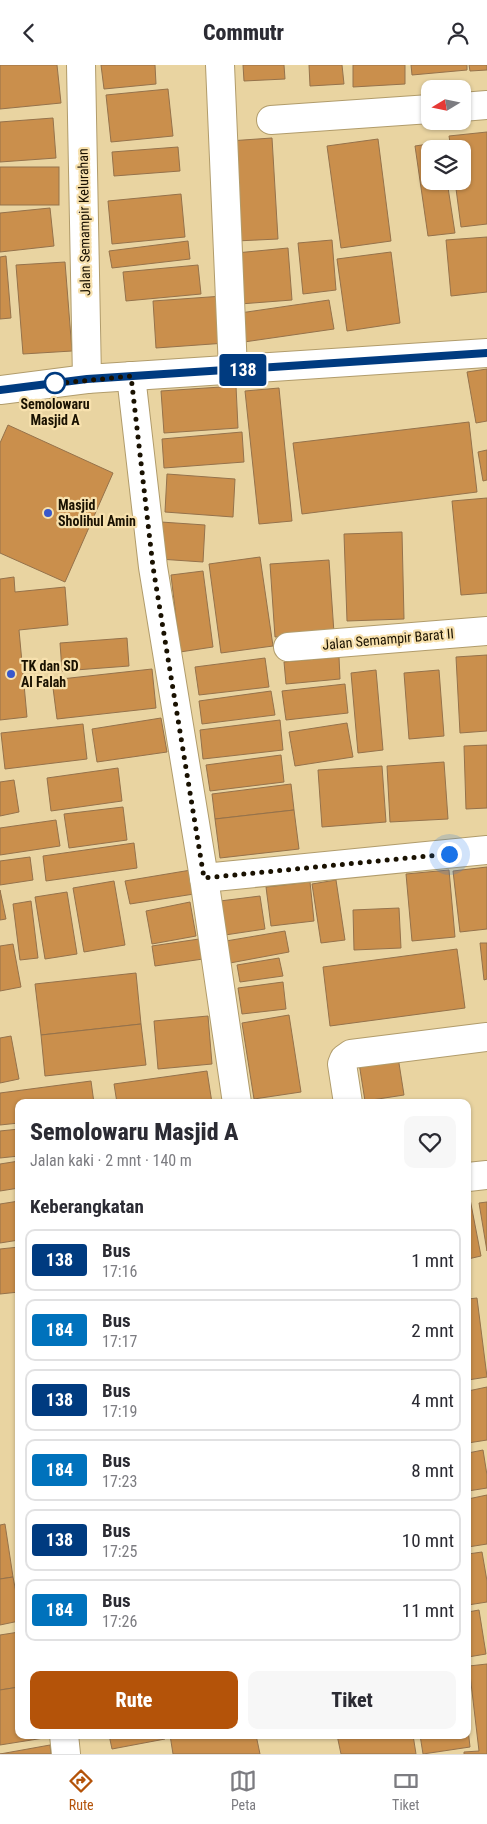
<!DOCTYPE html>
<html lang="id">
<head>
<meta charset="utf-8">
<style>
	:root { --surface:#fff; --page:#f7f7f7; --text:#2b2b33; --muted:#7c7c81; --line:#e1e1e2; --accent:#b45309 }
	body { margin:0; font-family:"Roboto Condensed",sans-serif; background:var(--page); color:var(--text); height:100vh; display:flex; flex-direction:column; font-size:19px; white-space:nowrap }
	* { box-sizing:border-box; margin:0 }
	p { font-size:16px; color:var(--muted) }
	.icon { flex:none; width:28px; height:28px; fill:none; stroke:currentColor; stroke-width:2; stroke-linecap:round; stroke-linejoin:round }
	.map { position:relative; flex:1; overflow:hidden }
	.details { position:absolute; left:15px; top:1034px; width:456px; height:640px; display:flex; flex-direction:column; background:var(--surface); border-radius:10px; box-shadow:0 1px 4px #0004 }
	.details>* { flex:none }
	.badge { padding:0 10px; border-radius:4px; font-size:18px; line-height:32px }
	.needle { width:32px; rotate:260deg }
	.controls { position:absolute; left:421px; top:15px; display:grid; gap:10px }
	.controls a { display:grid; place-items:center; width:50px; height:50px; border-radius:10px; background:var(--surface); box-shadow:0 1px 4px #0004; font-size:25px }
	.you { position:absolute; width:25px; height:25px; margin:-12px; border:4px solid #fff; border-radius:50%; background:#1a73e8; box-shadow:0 0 0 8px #1a73e833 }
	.map>.badge { position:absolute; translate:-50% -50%; box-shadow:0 0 0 2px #fff }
	h2 { padding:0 15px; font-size:19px; line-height:45px }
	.round { display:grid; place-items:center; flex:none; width:52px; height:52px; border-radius:10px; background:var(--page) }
	.summary { display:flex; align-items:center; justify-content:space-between; height:85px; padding:0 15px }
	h1 { font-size:24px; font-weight:800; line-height:38px }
	.button { display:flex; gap:10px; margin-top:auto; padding:10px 15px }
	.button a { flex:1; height:58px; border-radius:10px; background:var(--accent); color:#fff; font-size:20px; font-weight:800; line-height:58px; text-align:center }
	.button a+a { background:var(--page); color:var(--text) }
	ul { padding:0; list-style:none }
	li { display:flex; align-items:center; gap:15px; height:62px; margin:0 10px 8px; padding:0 5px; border:2px solid var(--line); border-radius:10px }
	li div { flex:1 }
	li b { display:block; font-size:19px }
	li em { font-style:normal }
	li .badge { min-width:55px; font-weight:700; text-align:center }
	header { display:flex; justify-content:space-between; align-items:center; height:65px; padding:0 15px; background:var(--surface); font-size:22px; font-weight:800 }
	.tab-bar { display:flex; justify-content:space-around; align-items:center; height:70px; border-top:1px solid var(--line); background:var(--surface); font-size:14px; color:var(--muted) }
	.tab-bar a { display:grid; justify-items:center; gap:2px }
	.tab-bar .on { color:var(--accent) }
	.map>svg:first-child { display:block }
</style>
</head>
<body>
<header><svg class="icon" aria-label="back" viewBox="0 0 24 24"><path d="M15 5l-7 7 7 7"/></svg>Commutr<svg class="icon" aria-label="person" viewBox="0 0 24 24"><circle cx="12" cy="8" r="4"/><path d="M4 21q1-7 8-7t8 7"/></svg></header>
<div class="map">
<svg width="487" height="1689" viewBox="0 0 487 1689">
	<rect width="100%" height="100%" fill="#e9d4a1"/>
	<!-- building -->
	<g fill="#ca8f4c" stroke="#95724b">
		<polygon points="0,0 57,0 61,38 0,44"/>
		<polygon points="101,0 155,0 156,19 104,24"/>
		<polygon points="243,0 284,0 285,14 244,16"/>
		<polygon points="309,0 342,0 344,19 310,21"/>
		<polygon points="353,0 405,0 405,19 353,22"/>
		<polygon points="411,0 467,0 467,5 412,10"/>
		<polygon points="469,0 487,0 487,5 470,6"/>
		<polygon points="168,24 173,71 111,77 106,30"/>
		<polygon points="53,53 56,93 0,97 0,57"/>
		<polygon points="487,67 487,159 461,162 455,116 462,116 462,84 451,84 449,71"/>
		<polygon points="272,73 278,174 236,176 229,76"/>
		<polygon points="378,74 391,176 341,183 327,81"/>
		<polygon points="442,77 443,84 430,84 430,116 447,116 455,168 428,171 415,81"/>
		<polygon points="178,82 180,106 114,111 112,87"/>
		<rect x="0" y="102" width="59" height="38"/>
		<polygon points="181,129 185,172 112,179 108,136"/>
		<polygon points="50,143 54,181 0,187 0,148"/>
		<polygon points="487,172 487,227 451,231 446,175"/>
		<polygon points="332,175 336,225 303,229 298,178"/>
		<polygon points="188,176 190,194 112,203 109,186"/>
		<polygon points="288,183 292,235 240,239 236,188"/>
		<polygon points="391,187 400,258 347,266 337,194"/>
		<polygon points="6,191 11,253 0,254 0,192"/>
		<polygon points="65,197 72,286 23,289 16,200"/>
		<polygon points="198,200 201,229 126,236 123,207"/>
		<polygon points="223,231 226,278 156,283 153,236"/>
		<polygon points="329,235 334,264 244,277 240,248"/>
		<polygon points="487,304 487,356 476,358 467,307"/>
		<polygon points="236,321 238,363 164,368 161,326"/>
		<polygon points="279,323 292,456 259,459 245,326"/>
		<polygon points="469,357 477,427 302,449 293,378"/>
		<polygon points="8,360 113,408 65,517 0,488 0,378"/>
		<polygon points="242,367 244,397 164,403 162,374"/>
		<polygon points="487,385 487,415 483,416 478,387"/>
		<polygon points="167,409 235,414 233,452 165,447"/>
		<polygon points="487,433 487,528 461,530 452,436"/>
		<polygon points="161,457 205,460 203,497 159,494"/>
		<polygon points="402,467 404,554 347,556 344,469"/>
		<polygon points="260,492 273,581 221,588 209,499"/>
		<polygon points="329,495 334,568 275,572 270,499"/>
		<polygon points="203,506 213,582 180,587 171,510"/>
		<polygon points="14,512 15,527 65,522 68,560 19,565 27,652 0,655 0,514"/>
		<polygon points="127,573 129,601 62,606 60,578"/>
		<polygon points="487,590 487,666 460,668 456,592"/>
		<polygon points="339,592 340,614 286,619 284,597"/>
		<polygon points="265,593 269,622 199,630 195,602"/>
		<polygon points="152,604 156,643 57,654 52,615"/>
		<polygon points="376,605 383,685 358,688 351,608"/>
		<polygon points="439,605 444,671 409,674 404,608"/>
		<polygon points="345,619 348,648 286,655 282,626"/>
		<polygon points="271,626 275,650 202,659 199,636"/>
		<polygon points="161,653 167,687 97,697 92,664"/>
		<polygon points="280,655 283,685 203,694 200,665"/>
		<polygon points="347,658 353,692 295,701 289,667"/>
		<polygon points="83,659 87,694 5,704 1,668"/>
		<polygon points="487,680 487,743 466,744 464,681"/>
		<polygon points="281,690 284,717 210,726 206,700"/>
		<polygon points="444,697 448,754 390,757 387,701"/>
		<polygon points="382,701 386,757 322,762 318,705"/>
		<polygon points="118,703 122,736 51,746 47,713"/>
		<polygon points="14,715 19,747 0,751 0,717"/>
		<polygon points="291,719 294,745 215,754 212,729"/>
		<polygon points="123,742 127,775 69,783 64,749"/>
		<polygon points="294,745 299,784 220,793 215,754"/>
		<polygon points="56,755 60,781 0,790 0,763"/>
		<polygon points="134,778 137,803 46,816 43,791"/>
		<polygon points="30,792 33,815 0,820 0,796"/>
		<polygon points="487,802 487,864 460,867 453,806"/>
		<polygon points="191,805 194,829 130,839 125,816"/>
		<polygon points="449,805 455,872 412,876 406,809"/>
		<polygon points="336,815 345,875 321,878 312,819"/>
		<polygon points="114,816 125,880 84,887 73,823"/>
		<polygon points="310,817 314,856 271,861 266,822"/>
		<polygon points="0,825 6,854 0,855"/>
		<polygon points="67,827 77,889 45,894 35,832"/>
		<polygon points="260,831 265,864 225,870 220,836"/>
		<polygon points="31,836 38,893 20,895 13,839"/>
		<polygon points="190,837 196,871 152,879 146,846"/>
		<polygon points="399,843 401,883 354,885 353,845"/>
		<polygon points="285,866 289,887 230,898 226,876"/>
		<polygon points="199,874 203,894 155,901 152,881"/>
		<polygon points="480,878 487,878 487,914 484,915"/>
		<polygon points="13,879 21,922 0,926 0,881"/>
		<polygon points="457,884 465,943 330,961 323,902"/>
		<polygon points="279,893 283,911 240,917 237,900"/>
		<polygon points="136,908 141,959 41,970 35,919"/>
		<polygon points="283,917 286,944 242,949 238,923"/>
		<polygon points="289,950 301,1027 254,1034 242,958"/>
		<polygon points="208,951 212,999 158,1004 154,956"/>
		<polygon points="141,959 146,1000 45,1011 41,970"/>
		<polygon points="11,971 19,1014 0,1018 0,973"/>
		<polygon points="398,992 404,1030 365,1036 359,998"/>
		<polygon points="207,1006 212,1038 117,1038 114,1019"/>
		<polygon points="91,1016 94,1038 19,1038 19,1058 0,1060 0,1028"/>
		<polygon points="19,1064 19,1091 0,1093 0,1066"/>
		<polygon points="19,1096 19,1123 0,1126 0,1099"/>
		<polygon points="470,1134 481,1191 468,1194 468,1135"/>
		<polygon points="19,1136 19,1175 0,1178 0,1139"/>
		<polygon points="487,1137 487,1186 479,1138"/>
		<polygon points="19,1182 19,1227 0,1229 0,1184"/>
		<polygon points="477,1233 487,1312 468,1315 468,1234"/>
		<polygon points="487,1322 487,1375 468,1378 468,1326"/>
		<polygon points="483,1385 487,1410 487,1423 468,1426 468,1388"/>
		<polygon points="487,1430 487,1479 468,1482 468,1434"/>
		<polygon points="5,1459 13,1512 0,1514 0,1460"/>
		<polygon points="482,1487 487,1516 487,1537 468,1540 468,1489"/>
		<polygon points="13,1512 19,1543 19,1556 0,1560 0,1514"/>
		<polygon points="479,1545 486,1589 468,1592 468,1547"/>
		<polygon points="19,1567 19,1622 0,1625 0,1570"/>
		<polygon points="487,1599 487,1689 464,1689 464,1687 479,1686 469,1601"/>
		<polygon points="19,1622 19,1670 44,1670 44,1673 0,1680 0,1625"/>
		<polygon points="468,1664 470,1682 423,1689 420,1670 468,1670"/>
		<polygon points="109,1670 164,1670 165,1674 112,1684"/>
		<polygon points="170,1670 256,1670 260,1689 173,1689"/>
		<polygon points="337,1670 413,1670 416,1689 341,1689"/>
		<polygon points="50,1680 51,1689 0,1689"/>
	</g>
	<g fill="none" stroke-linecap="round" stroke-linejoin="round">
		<!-- street casing -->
		<g stroke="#b19c6b" stroke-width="30">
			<g id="street">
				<polyline points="81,0 87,314"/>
				<polyline points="220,0 233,305"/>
				<polyline points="462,42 487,40"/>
				<polyline points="271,55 430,44"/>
				<polyline points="131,311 153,502 204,813 237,1038"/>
				<polyline points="0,325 87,314 487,288"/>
				<polyline points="288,582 487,566"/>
				<polyline points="204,813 487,785"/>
				<polyline points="348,1038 342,999 344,994 351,989 487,972"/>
				<polyline points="468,1112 487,1110"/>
				<polyline points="64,1670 66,1689"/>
			</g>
		</g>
		<!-- street -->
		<use href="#street" stroke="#fff" stroke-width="28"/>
	</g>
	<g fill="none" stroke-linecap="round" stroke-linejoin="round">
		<!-- line casing -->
		<g stroke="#fff" stroke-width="11">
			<polyline id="line" points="0,325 87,314 487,288"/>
		</g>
		<!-- line -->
		<use href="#line" stroke="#003b80" stroke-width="8"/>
		<!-- walk -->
		<polyline stroke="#191101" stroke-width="5" stroke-dasharray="0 9" points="55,318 52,319 131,311 153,502 204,813 449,789"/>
	</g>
	<!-- markers -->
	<circle fill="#fff" stroke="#003b80" stroke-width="2.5" cx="55" cy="318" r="10"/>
	<g fill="#3958ca" stroke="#f7e1ae" stroke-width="2">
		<circle cx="48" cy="448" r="5"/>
		<circle cx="11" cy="609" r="5"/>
	</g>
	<g text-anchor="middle" stroke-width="4.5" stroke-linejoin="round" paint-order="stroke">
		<!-- street labels -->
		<g font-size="14" fill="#191101" stroke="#f7e1ae">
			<text transform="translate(84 157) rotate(-91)" y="5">Jalan Semampir Kelurahan</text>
			<text transform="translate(388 574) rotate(-5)" y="5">Jalan Semampir Barat II</text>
		</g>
		<!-- stop labels -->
		<g font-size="14" font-weight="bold" fill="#191101" stroke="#f7e1ae">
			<text x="55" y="344">Semolowaru<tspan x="55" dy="16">Masjid A</tspan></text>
		</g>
		<!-- poi labels -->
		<g font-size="14" font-weight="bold" fill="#191101" stroke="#f7e1ae" text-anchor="start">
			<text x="58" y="445">Masjid<tspan x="58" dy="16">Sholihul Amin</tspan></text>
			<text x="21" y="606">TK dan SD<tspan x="21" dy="16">Al Falah</tspan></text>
		</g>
	</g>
</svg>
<div class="controls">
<a><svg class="needle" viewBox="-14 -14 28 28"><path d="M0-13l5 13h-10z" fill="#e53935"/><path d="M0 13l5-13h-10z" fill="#7c7c81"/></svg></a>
<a><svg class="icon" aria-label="layers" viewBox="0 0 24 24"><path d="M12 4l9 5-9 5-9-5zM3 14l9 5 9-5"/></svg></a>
</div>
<div class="you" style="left:449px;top:789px"></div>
<b class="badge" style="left:243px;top:305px;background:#003b80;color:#fff">138</b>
<section class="details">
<div class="summary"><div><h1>Semolowaru Masjid A</h1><p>Jalan kaki · 2 mnt · 140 m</p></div><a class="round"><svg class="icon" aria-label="heart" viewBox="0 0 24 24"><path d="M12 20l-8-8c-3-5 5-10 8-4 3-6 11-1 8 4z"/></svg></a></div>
<h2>Keberangkatan</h2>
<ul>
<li><span class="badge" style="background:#003b80;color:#fff">138</span><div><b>Bus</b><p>17:16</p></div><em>1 mnt</em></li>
<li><span class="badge" style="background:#0072bc;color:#fff">184</span><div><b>Bus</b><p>17:17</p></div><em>2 mnt</em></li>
<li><span class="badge" style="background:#003b80;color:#fff">138</span><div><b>Bus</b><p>17:19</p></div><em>4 mnt</em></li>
<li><span class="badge" style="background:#0072bc;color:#fff">184</span><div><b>Bus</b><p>17:23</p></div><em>8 mnt</em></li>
<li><span class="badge" style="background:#003b80;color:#fff">138</span><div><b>Bus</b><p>17:25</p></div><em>10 mnt</em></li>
<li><span class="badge" style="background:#0072bc;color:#fff">184</span><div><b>Bus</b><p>17:26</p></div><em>11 mnt</em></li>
</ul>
<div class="button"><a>Rute</a><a>Tiket</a></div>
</section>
</div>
<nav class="tab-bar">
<a class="on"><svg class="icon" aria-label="directions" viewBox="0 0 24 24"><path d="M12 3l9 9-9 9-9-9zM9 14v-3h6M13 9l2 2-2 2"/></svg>Rute</a>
<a><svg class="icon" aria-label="map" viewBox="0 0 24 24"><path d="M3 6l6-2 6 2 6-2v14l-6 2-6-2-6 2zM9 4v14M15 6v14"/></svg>Peta</a>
<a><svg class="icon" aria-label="tickets" viewBox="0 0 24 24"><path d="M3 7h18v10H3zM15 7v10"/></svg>Tiket</a>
</nav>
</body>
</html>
